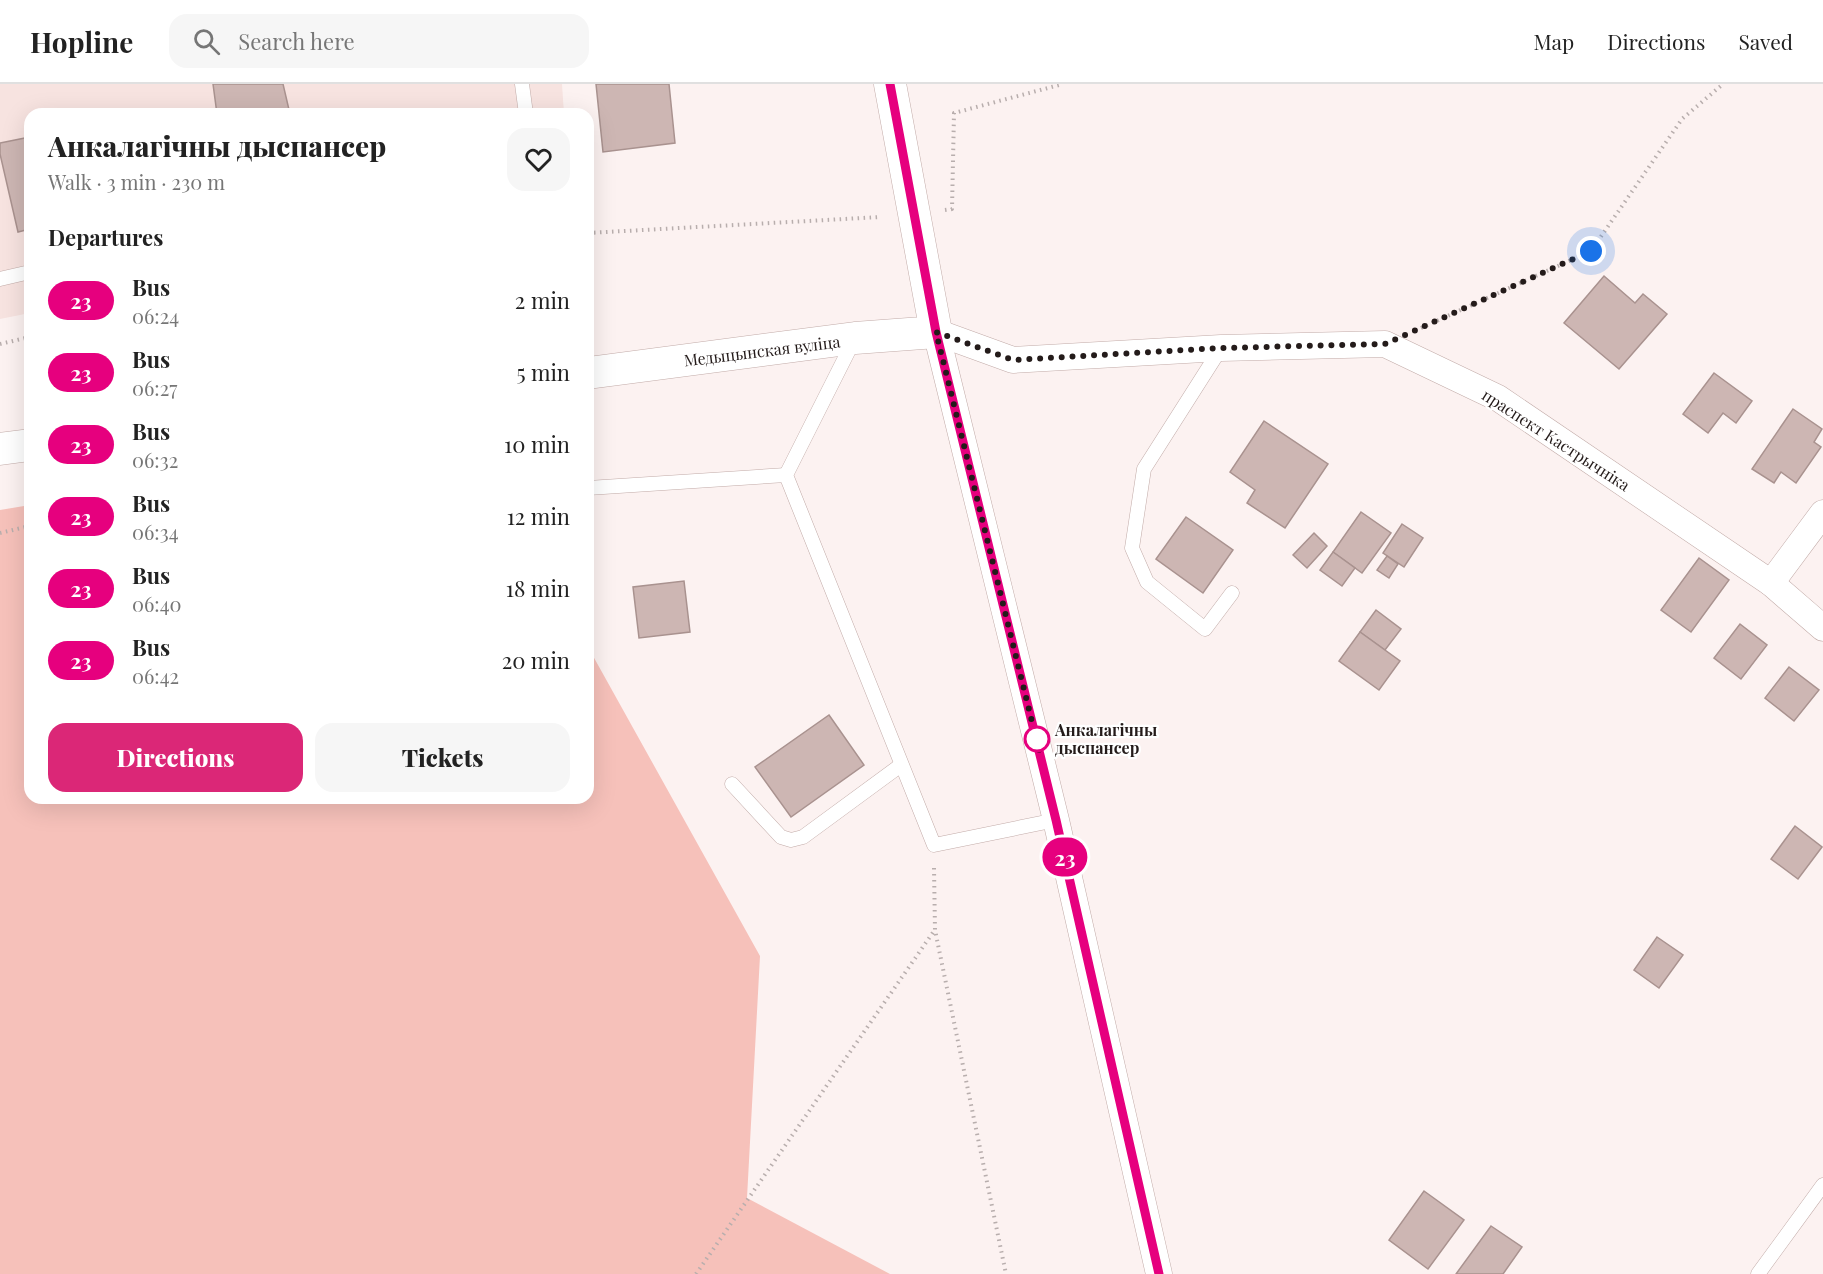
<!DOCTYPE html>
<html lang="en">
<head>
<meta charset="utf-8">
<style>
	:root { --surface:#fff; --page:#f6f6f6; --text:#222; --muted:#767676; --line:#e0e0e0; --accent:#db2777 }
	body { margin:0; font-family:"Playfair Display",serif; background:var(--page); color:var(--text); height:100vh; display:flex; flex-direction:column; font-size:22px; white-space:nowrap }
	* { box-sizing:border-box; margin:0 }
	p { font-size:20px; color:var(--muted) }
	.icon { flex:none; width:33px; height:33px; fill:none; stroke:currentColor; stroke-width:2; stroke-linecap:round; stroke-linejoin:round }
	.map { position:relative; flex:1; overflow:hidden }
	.sheet { position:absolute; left:24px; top:24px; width:570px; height:696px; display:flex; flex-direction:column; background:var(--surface); border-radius:18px; box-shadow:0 6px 24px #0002 }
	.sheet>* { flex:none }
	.badge { padding:0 12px; border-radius:20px; font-size:21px; line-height:39px }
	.you { position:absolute; width:30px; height:30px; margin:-15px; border:4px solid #fff; border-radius:50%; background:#1a73e8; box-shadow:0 0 0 9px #1a73e833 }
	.map>.badge { position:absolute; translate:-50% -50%; box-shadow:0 0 0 3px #fff }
	h2 { padding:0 24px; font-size:22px; line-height:54px }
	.round { display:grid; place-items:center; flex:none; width:63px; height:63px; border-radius:18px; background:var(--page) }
	.summary { display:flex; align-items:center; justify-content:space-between; height:102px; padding:0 24px }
	h1 { font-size:28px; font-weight:800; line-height:45px }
	.action { display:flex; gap:12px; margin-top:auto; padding:12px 24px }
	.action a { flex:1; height:69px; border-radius:18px; background:var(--accent); color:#fff; font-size:24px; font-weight:800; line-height:69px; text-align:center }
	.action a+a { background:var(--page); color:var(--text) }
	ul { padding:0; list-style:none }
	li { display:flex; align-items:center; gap:18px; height:72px; padding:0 24px }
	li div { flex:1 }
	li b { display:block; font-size:22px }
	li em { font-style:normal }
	li .badge { min-width:66px; font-weight:700; text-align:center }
	header { display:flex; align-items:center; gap:36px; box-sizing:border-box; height:84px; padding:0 30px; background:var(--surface); border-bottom:2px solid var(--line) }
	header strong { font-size:28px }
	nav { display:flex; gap:33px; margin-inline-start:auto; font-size:21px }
	.search { width:420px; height:54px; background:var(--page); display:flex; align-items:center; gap:15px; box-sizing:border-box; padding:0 21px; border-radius:18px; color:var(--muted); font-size:22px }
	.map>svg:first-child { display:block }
</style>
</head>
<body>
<header>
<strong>Hopline</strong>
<div class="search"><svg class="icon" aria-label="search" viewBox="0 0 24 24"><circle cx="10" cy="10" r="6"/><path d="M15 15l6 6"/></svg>Search here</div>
<nav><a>Map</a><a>Directions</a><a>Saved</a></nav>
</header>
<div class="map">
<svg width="1823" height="1190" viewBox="0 0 1823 1190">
	<rect width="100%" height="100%" fill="#fcf2f1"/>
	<!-- built -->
	<polygon fill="#f7e3e0" points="0,0 562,0 564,30 30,30 30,229 0,235"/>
	<!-- green -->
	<polygon fill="#f6c1ba" points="30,421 30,714 588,714 588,563 760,872 747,1114 890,1190 0,1190 0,426"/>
	<!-- building -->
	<g fill="#cdb6b3" stroke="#a9928f" stroke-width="1.5">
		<polygon points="213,0 283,0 290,30 217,30"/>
		<polygon points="596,0 669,0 675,59 603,68"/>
		<polygon points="30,53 30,145 18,148 0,70 0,59"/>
		<polygon points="1604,192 1635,219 1643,210 1667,230 1619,285 1564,239"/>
		<polygon points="1714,289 1752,317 1736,339 1723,329 1708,349 1683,330"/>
		<polygon points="1793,325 1822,345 1814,358 1821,363 1796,399 1781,388 1774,399 1752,385"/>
		<polygon points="1264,337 1328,380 1285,444 1247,419 1255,406 1230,388"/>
		<polygon points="1361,428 1391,449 1362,489 1333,468"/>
		<polygon points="1186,433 1233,466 1203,509 1156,475"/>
		<polygon points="1402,440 1423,454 1404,483 1383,469"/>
		<polygon points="1314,449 1327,462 1307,484 1293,471"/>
		<polygon points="1333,468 1355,484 1342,502 1320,486"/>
		<polygon points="1387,472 1398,480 1389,494 1377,486"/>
		<polygon points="1699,474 1729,496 1691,548 1661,526"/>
		<polygon points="684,497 690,548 639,554 633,503"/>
		<polygon points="1376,526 1401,545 1385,566 1360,548"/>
		<polygon points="1740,540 1767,561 1741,595 1714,574"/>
		<polygon points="1360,548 1400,577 1379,606 1339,577"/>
		<polygon points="1789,583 1819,606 1794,637 1765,614"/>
		<polygon points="829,631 864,681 791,733 755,683"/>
		<polygon points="1795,742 1822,763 1798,795 1771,775"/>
		<polygon points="1657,853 1683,871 1659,904 1634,886"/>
		<polygon points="1424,1107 1464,1136 1428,1185 1389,1156"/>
		<polygon points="1491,1142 1522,1163 1503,1190 1456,1190"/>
	</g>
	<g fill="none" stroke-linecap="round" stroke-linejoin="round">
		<!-- service casing -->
		<g stroke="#c2aba8" stroke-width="15">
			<g id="service">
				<polyline points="522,0 526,30"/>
				<polyline points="0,195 30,188"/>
				<polyline points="854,256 786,391 934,761 1056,736"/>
				<polyline points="1221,264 1144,385 1132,464 1147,498 1205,545 1232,509"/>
				<polyline points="588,404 786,391"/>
				<polyline points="732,700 781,753 791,756 803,753 901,681"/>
				<polyline points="1758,1190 1823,1101"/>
			</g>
		</g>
		<!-- minor casing -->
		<g stroke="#c2aba8" stroke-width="27">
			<g id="minor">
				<polyline points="936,248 1013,276 1221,264 1385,260 1498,314 1771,499 1823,544"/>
				<polyline points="936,248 1056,736 1159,1190"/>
				<polyline points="1771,499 1823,429"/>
			</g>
		</g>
		<!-- tertiary casing -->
		<g stroke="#c2aba8" stroke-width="33">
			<g id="tertiary">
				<polyline points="588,289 855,254 936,248 890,0"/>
				<polyline points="0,365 30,361"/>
			</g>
		</g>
		<!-- path -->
		<g stroke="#b8aead" stroke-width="4" stroke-dasharray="1.5 4.5" stroke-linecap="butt">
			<polyline points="945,126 952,125 954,29 1063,0"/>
			<polyline points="588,149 881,133"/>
			<polyline points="1421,244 1591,167 1682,35 1723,0"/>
			<polyline points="0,260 30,253"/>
			<polyline points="0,449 30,442"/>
			<polyline points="934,784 935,846 1006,1190"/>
			<polyline points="696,1190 934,847"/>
		</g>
		<!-- service -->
		<use href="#service" stroke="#fff" stroke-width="14"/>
		<!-- minor -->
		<use href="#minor" stroke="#fff" stroke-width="26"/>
		<!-- tertiary -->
		<use href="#tertiary" stroke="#fff" stroke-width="32"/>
	</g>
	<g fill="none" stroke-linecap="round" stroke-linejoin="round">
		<!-- line casing -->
		<g stroke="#fff" stroke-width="14">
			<polyline id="line" points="890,0 936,248 1056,736 1159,1190"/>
		</g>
		<!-- line -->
		<use href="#line" stroke="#e6007e" stroke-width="9"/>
		<!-- walk -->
		<polyline stroke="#241b1a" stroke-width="6" stroke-dasharray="0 10.8" points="1037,655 1039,666 936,248 1013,276 1221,264 1385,260 1591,167"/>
	</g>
	<!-- markers -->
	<circle fill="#fff" stroke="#e6007e" stroke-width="3" cx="1037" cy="655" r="12"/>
	<g text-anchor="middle" stroke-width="4.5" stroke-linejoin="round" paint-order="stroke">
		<!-- street labels -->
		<g font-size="16" fill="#241b1a" stroke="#fff">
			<text transform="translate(762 267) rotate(-7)" y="6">Медыцынская вуліца</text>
			<text transform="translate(1556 356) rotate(33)" y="6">праспект Кастрычніка</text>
		</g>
		<!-- stop labels -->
		<g font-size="16" font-weight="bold" fill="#241b1a" stroke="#fff" text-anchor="start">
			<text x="1055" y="652">Анкалагічны<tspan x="1055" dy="18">дыспансер</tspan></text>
		</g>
	</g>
</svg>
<div class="you" style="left:1591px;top:167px"></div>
<b class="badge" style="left:1065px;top:773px;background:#e6007e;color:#fff">23</b>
<section class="sheet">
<div class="summary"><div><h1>Анкалагічны дыспансер</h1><p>Walk · 3 min · 230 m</p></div><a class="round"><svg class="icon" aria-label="heart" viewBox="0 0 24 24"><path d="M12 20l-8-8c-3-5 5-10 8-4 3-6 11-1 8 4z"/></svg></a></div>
<h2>Departures</h2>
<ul>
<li><span class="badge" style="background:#e6007e;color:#fff">23</span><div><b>Bus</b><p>06:24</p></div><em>2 min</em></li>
<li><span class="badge" style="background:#e6007e;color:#fff">23</span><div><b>Bus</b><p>06:27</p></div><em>5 min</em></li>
<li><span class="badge" style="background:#e6007e;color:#fff">23</span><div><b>Bus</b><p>06:32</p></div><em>10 min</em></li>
<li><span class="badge" style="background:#e6007e;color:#fff">23</span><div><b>Bus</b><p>06:34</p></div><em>12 min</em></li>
<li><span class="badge" style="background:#e6007e;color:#fff">23</span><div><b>Bus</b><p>06:40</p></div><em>18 min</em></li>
<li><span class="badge" style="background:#e6007e;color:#fff">23</span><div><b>Bus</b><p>06:42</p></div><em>20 min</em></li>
</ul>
<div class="action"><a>Directions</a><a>Tickets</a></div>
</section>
</div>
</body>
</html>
